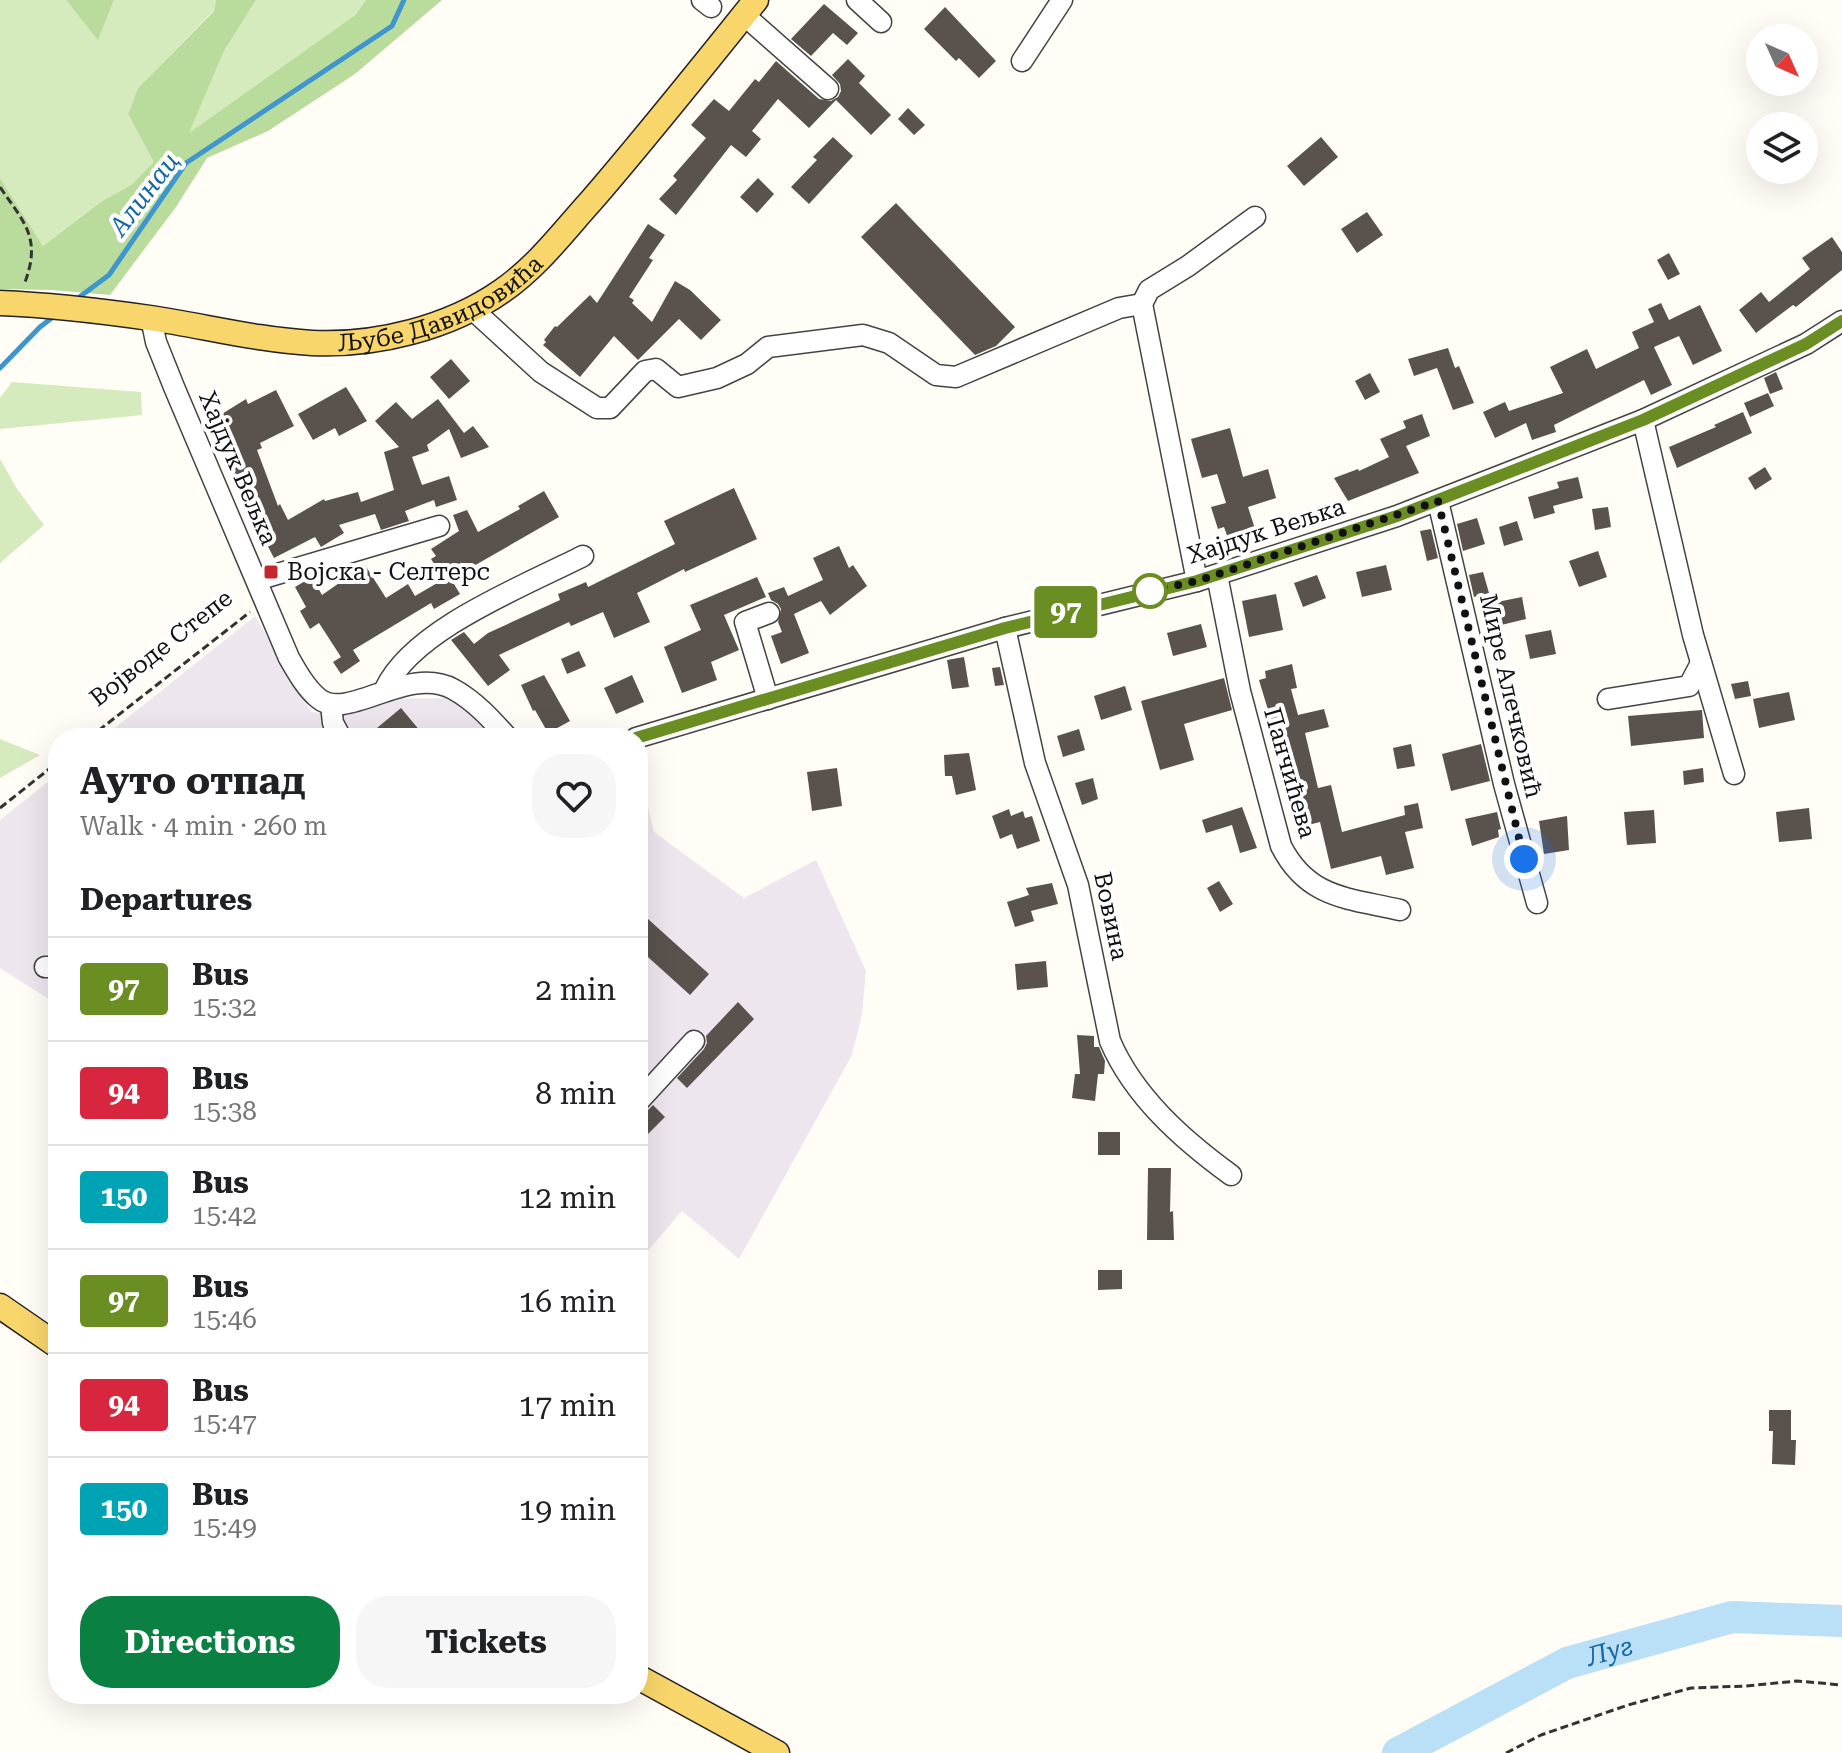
<!DOCTYPE html>
<html lang="en">
<head>
<meta charset="utf-8">
<style>
	:root { --surface:#fff; --page:#f6f6f6; --text:#202124; --muted:#757577; --line:#e0e0e0; --accent:#0b8043 }
	body { margin:0; font-family:"Roboto Serif",serif; background:var(--page); color:var(--text); height:100vh; display:flex; flex-direction:column; font-size:30px; white-space:nowrap }
	* { box-sizing:border-box; margin:0 }
	p { font-size:26px; color:var(--muted) }
	.icon { flex:none; width:44px; height:44px; fill:none; stroke:currentColor; stroke-width:2; stroke-linecap:round; stroke-linejoin:round }
	.map { position:relative; flex:1; overflow:hidden }
	.panel { position:absolute; left:48px; top:728px; width:600px; height:976px; display:flex; flex-direction:column; background:var(--surface); border-radius:32px; box-shadow:0 8px 32px #0002 }
	.panel>* { flex:none }
	.badge { padding:0 16px; border-radius:6px; font-size:28px; line-height:52px }
	.needle { width:52px; rotate:135deg }
	.buttons { position:absolute; left:1746px; top:24px; display:grid; gap:16px }
	.buttons a { display:grid; place-items:center; width:72px; height:72px; border-radius:50%; background:var(--surface); box-shadow:0 8px 32px #0002; font-size:40px }
	.you { position:absolute; width:40px; height:40px; margin:-20px; border:6px solid #fff; border-radius:50%; background:#1a73e8; box-shadow:0 0 0 12px #1a73e833 }
	.map>.badge { position:absolute; translate:-50% -50%; box-shadow:0 0 0 4px #fff }
	h2 { padding:0 32px; font-size:30px; line-height:72px }
	.round { display:grid; place-items:center; flex:none; width:84px; height:84px; border-radius:32px; background:var(--page) }
	.head { display:flex; align-items:center; justify-content:space-between; height:136px; padding:0 32px }
	h1 { font-size:38px; font-weight:700; line-height:60px }
	.button { display:flex; gap:16px; margin-top:auto; padding:16px 32px }
	.button a { flex:1; height:92px; border-radius:32px; background:var(--accent); color:#fff; font-size:32px; font-weight:700; line-height:92px; text-align:center }
	.button a+a { background:var(--page); color:var(--text) }
	ul { padding:0; list-style:none }
	li { display:flex; align-items:center; gap:24px; height:104px; padding:0 32px; border-top:2px solid var(--line) }
	li div { flex:1 }
	li b { display:block; font-size:30px }
	li em { font-style:normal }
	li .badge { min-width:88px; font-weight:700; text-align:center }
	.map>svg:first-child { display:block }
</style>
</head>
<body>
<div class="map">
<svg width="1842" height="1753" viewBox="0 0 1842 1753">
	<rect width="100%" height="100%" fill="#fffdf5"/>
	<!-- industrial -->
	<g fill="#eee6ef">
		<polygon points="255,616 311,712 344,715 374,699 448,698 483,723 497,738 102,738"/>
		<polygon points="638,766 654,832 744,898 816,860 866,971 862,1015 852,1055 739,1259 682,1211 638,1262"/>
		<polygon points="58,774 58,1005 0,968 0,820"/>
	</g>
	<!-- green -->
	<g fill="#d5ebbd">
		<polygon points="0,0 66,0 98,39 114,0 216,0 214,10 138,88 128,114 155,162 131,185 102,201 43,246 0,178"/>
		<polygon points="256,0 366,0 348,23 188,134 224,51"/>
		<polygon points="12,382 141,392 142,415 0,429 0,398"/>
		<polygon points="0,459 17,489 44,525 0,563"/>
		<polygon points="0,739 40,755 0,778"/>
	</g>
	<!-- forest -->
	<g fill="#b9dc9c">
		<polygon points="66,0 114,0 98,40"/>
		<polygon points="216,0 256,0 224,51 189,133 354,16 366,0 442,0 355,74 268,131 207,158 176,207 110,295 52,290 0,289 0,178 43,246 102,201 131,185 154,162 128,114 138,88 214,11"/>
	</g>
	<g fill="none" stroke-linecap="round" stroke-linejoin="round">
		<!-- stream -->
		<g stroke="#3f96cf" stroke-width="5">
			<polyline points="74,301 109,275 186,163 392,26 404,0"/>
			<polyline points="0,368 40,327 57,314"/>
		</g>
		<!-- river -->
		<path stroke="#b9e0f7" stroke-width="32" id="s1" d="M1398,1753L1567,1663L1732,1617L1842,1621"/>
	</g>
	<!-- building -->
	<g fill="#5a524d">
		<polygon points="824,4 858,33 847,45 833,33 811,56 791,39"/>
		<polygon points="945,7 996,61 979,78 959,58 956,61 924,29"/>
		<polygon points="848,59 865,76 859,83 891,115 871,135 836,100 809,128 778,99 752,131 761,139 746,157 731,145 676,215 659,199 677,180 673,176 706,138 691,125 714,99 729,111 755,79 759,82 776,61 819,99 831,101 838,97 841,91 840,84 832,75"/>
		<polygon points="908,108 925,125 914,135 898,119"/>
		<polygon points="833,137 853,156 809,204 791,187 817,160 813,157"/>
		<polygon points="1321,137 1338,157 1304,186 1287,166"/>
		<polygon points="758,178 774,194 757,213 740,197"/>
		<polygon points="896,203 1015,327 996,346 975,355 861,237"/>
		<polygon points="1367,212 1383,235 1357,253 1341,229"/>
		<polygon points="648,224 665,235 649,258 653,260 629,297 634,300 632,303 652,322 675,281 690,290 721,320 701,340 679,319 638,360 614,336 580,377 543,345 546,342 544,340 555,326 557,327 590,295 597,303"/>
		<polygon points="1832,237 1842,252 1842,270 1796,307 1793,305 1756,333 1739,310 1761,292 1769,302 1810,269 1802,258"/>
		<polygon points="1669,253 1680,274 1668,280 1657,260"/>
		<polygon points="1661,303 1669,320 1700,305 1722,351 1693,365 1679,336 1654,347 1672,385 1651,395 1644,380 1554,425 1556,432 1532,440 1526,423 1495,438 1483,412 1505,402 1509,411 1563,393 1550,367 1587,349 1596,369 1639,348 1632,332 1654,322 1648,309"/>
		<polygon points="1448,348 1455,368 1459,366 1474,403 1453,410 1437,368 1414,376 1408,359"/>
		<polygon points="451,359 470,381 449,399 430,377"/>
		<polygon points="1776,372 1783,389 1770,394 1764,378"/>
		<polygon points="1370,373 1380,392 1365,400 1355,381"/>
		<polygon points="346,387 367,421 339,436 335,428 313,440 298,414"/>
		<polygon points="276,390 294,426 260,443 262,448 257,450 278,506 280,504 288,520 324,499 325,501 358,492 361,502 394,490 384,452 399,447 375,421 396,402 412,419 438,399 464,433 473,426 489,447 461,458 449,429 427,445 429,451 412,457 422,485 449,476 457,500 436,507 434,500 405,511 409,521 381,530 375,514 339,525 344,533 321,547 315,537 274,558 253,518 258,516 243,477 235,480 222,447 231,444 217,417 246,399 248,404"/>
		<polygon points="1768,393 1774,406 1750,417 1744,403"/>
		<polygon points="1743,412 1752,433 1677,468 1669,447 1716,427 1714,425"/>
		<polygon points="1422,414 1430,436 1406,446 1419,473 1348,501 1334,478 1358,469 1359,471 1389,457 1380,439 1406,428 1403,421"/>
		<polygon points="1230,428 1243,477 1268,469 1276,498 1248,507 1256,532 1229,541 1224,527 1218,529 1211,507 1226,503 1217,474 1202,478 1191,439"/>
		<polygon points="1765,467 1772,479 1755,490 1748,478"/>
		<polygon points="1578,477 1583,498 1553,506 1555,513 1534,519 1528,497 1559,488 1557,482"/>
		<polygon points="734,488 757,539 685,572 684,569 637,593 650,622 614,638 603,612 571,626 569,622 499,655 510,670 488,686 451,640 464,632 474,644 488,633 560,600 558,594 586,582 588,587 675,544 664,521"/>
		<polygon points="544,491 559,517 451,579 460,594 434,609 431,603 353,650 360,661 341,674 333,662 341,657 319,623 310,629 300,611 306,607 295,587 312,577 322,595 365,565 386,598 408,584 415,596 444,579 431,559 436,556 431,549 459,531 453,515 467,510 478,532 520,509 518,506"/>
		<polygon points="1608,507 1611,527 1595,530 1592,509"/>
		<polygon points="1477,518 1485,544 1463,551 1457,524"/>
		<polygon points="1517,521 1523,540 1504,546 1499,527"/>
		<polygon points="1431,529 1438,558 1427,561 1420,531"/>
		<polygon points="839,546 849,568 853,565 867,586 830,615 821,601 794,614 809,653 781,664 771,636 782,632 778,622 781,609 778,604 771,600 768,593 784,587 788,596 823,580 813,558"/>
		<polygon points="1598,551 1607,577 1579,587 1569,561"/>
		<polygon points="1386,565 1392,590 1362,597 1356,572"/>
		<polygon points="1483,572 1489,593 1474,597 1469,575"/>
		<polygon points="1317,575 1326,598 1303,607 1294,583"/>
		<polygon points="757,577 766,597 724,615 739,650 711,662 717,680 682,693 664,647 701,630 690,605"/>
		<polygon points="1276,594 1283,630 1249,637 1242,601"/>
		<polygon points="1522,597 1526,619 1497,626 1492,603"/>
		<polygon points="1201,624 1207,647 1173,656 1167,633"/>
		<polygon points="1551,630 1556,654 1530,659 1525,635"/>
		<polygon points="579,651 586,666 567,674 561,659"/>
		<polygon points="964,657 969,687 952,689 947,660"/>
		<polygon points="1292,664 1297,688 1291,689 1298,715 1324,709 1329,727 1305,733 1318,788 1331,785 1342,832 1405,815 1404,806 1418,803 1423,828 1405,832 1414,868 1386,875 1381,856 1331,869 1320,822 1308,825 1296,776 1285,779 1280,761 1283,760 1259,680 1266,678 1265,671"/>
		<polygon points="1000,667 1004,685 995,686 992,668"/>
		<polygon points="544,675 570,721 548,733 535,710 533,711 521,685"/>
		<polygon points="632,675 644,702 616,714 604,688"/>
		<polygon points="1224,678 1232,710 1184,724 1194,760 1160,770 1141,701"/>
		<polygon points="1748,681 1751,696 1735,699 1731,684"/>
		<polygon points="1125,686 1132,710 1101,720 1094,696"/>
		<polygon points="1789,692 1795,720 1759,728 1753,699"/>
		<polygon points="401,708 426,738 385,738 377,728"/>
		<polygon points="1702,710 1704,738 1631,746 1628,716"/>
		<polygon points="1079,729 1085,750 1063,757 1057,736"/>
		<polygon points="1411,744 1415,766 1397,769 1393,748"/>
		<polygon points="1481,744 1490,781 1451,791 1442,754"/>
		<polygon points="969,753 976,790 956,795 952,776 945,776 944,755"/>
		<polygon points="837,768 842,806 812,811 807,772"/>
		<polygon points="1703,768 1704,782 1684,785 1683,771"/>
		<polygon points="1093,778 1098,799 1082,805 1075,783"/>
		<polygon points="1242,807 1257,848 1240,853 1232,825 1206,833 1202,820"/>
		<polygon points="1809,808 1812,839 1779,842 1776,812"/>
		<polygon points="1009,809 1011,816 1023,811 1025,818 1032,816 1040,841 1017,849 1012,834 1000,839 992,816"/>
		<polygon points="1654,810 1656,843 1627,845 1624,812"/>
		<polygon points="1497,812 1501,829 1498,830 1499,837 1472,846 1465,819"/>
		<polygon points="1567,816 1569,850 1544,854 1539,821"/>
		<polygon points="1219,881 1233,904 1220,912 1207,888"/>
		<polygon points="1052,883 1058,904 1031,911 1034,921 1015,927 1007,902 1029,895 1026,888"/>
		<polygon points="638,910 709,974 690,995 638,948"/>
		<polygon points="1046,961 1048,987 1017,990 1015,964"/>
		<polygon points="738,1002 754,1019 687,1088 677,1078 704,1049 707,1043 706,1036"/>
		<polygon points="1077,1035 1094,1036 1094,1047 1099,1047 1105,1061 1104,1074 1098,1074 1095,1101 1072,1098 1075,1074 1080,1074"/>
		<polygon points="653,1105 665,1117 638,1144 638,1115 647,1111"/>
		<rect x="1098" y="1132" width="22" height="23"/>
		<polygon points="1148,1168 1171,1168 1170,1212 1173,1211 1174,1240 1147,1240"/>
		<polygon points="1098,1270 1122,1270 1122,1289 1098,1290"/>
		<polygon points="1769,1410 1791,1410 1791,1440 1796,1440 1795,1465 1772,1464 1773,1431 1769,1431"/>
	</g>
	<g fill="none" stroke-linecap="round" stroke-linejoin="round">
		<!-- minor casing -->
		<g stroke="#444" stroke-width="23">
			<g id="minor">
				<polyline points="702,0 711,7"/>
				<polyline points="857,0 881,22"/>
				<polyline points="744,15 828,89"/>
				<polyline points="1022,61 1062,0"/>
				<polyline points="471,308 541,372 597,408 610,408 645,371 656,369 678,387 717,378 747,364 768,347 863,335 889,343 936,375 956,377 1119,308 1142,304"/>
				<path d="M151,318L156,342L174,387L289,658C297,672 306,688 318,698C347,723 407,664 453,689C475,701 492,720 508,738"/>
				<polyline points="1643,420 1693,635 1734,774"/>
				<polyline points="1438,501 1504,784 1537,903"/>
				<path d="M1217,575L1240,691L1281,846C1308,899 1349,898 1400,910"/>
				<polyline points="257,580 439,526"/>
				<polyline points="1197,581 1142,304 1149,290 1188,266 1255,217"/>
				<path d="M1005,628L1035,763L1078,885L1110,1041C1134,1097 1183,1140 1231,1175"/>
				<path d="M385,689C413,629 524,586 583,556"/>
				<polyline points="768,699 745,622 769,613"/>
				<polyline points="1608,699 1689,686 1701,663"/>
				<polyline points="331,705 333,723 341,738"/>
				<polyline points="636,738 1005,628 1197,581 1397,516 1643,420 1806,344 1842,321"/>
				<polyline points="45,967 58,967"/>
				<polyline points="638,1102 694,1041"/>
			</g>
		</g>
		<!-- major casing -->
		<g stroke="#222" stroke-width="27">
			<g id="major">
				<path id="s2" d="M0,303C50,305 101,311 150,318C204,326 258,340 312,343C376,346 449,328 502,291C537,267 563,232 591,201C648,135 702,67 756,0"/>
				<polyline points="0,1306 58,1346"/>
				<polyline points="638,1677 777,1753"/>
			</g>
		</g>
		<!-- path -->
		<g stroke="#333" stroke-width="3" stroke-dasharray="8 4" stroke-linecap="butt">
			<path d="M0,187C25,224 42,238 24,285"/>
			<polyline points="89,738 250,612"/>
			<polyline points="0,808 58,762"/>
			<polyline points="1506,1753 1541,1735 1628,1705 1691,1688 1746,1686 1797,1681 1842,1685"/>
		</g>
		<!-- minor -->
		<use href="#minor" stroke="#fff" stroke-width="20"/>
		<!-- major -->
		<use href="#major" stroke="#f9d66b" stroke-width="24"/>
	</g>
	<g fill="none" stroke-linecap="round" stroke-linejoin="round">
		<!-- line casing -->
		<g stroke="#fff" stroke-width="18">
			<polyline id="line" points="636,738 1005,628 1197,581 1397,516 1643,420 1806,344 1842,321"/>
		</g>
		<!-- line -->
		<use href="#line" stroke="#6b8e23" stroke-width="12"/>
		<!-- walk -->
		<polyline stroke="#111" stroke-width="8" stroke-dasharray="0 14.4" points="1150,591 1197,581 1438,501 1524,859"/>
	</g>
	<!-- markers -->
	<rect fill="#c4262e" stroke="#fff" stroke-width="3" x="263" y="564" width="16" height="16" rx="4"/>
	<circle fill="#fff" stroke="#6b8e23" stroke-width="4" cx="1150" cy="591" r="16"/>
	<g text-anchor="middle" stroke-width="8" stroke-linejoin="round" paint-order="stroke">
		<!-- street labels -->
		<g font-size="24" fill="#111" stroke="#fff">
			<text dy="8" stroke="none"><textPath href="#s2" startOffset="452">Љубе Давидовића</textPath></text>
			<text transform="translate(238 468) rotate(67)" y="8">Хајдук Вељка</text>
			<text transform="translate(1266 531) rotate(-18)" y="8">Хајдук Вељка</text>
			<text transform="translate(161 648) rotate(-38)" y="8">Војводе Степе</text>
			<text transform="translate(1511 696) rotate(77)" y="8">Мире Алечковић</text>
			<text transform="translate(1290 773) rotate(74)" y="8">Панчићева</text>
			<text transform="translate(1111 916) rotate(78)" y="8">Вовина</text>
		</g>
		<!-- poi labels -->
		<g font-size="24" fill="#111" stroke="#fff" text-anchor="start">
			<text x="287" y="580">Војска - Селтерс</text>
		</g>
		<!-- water labels -->
		<g font-size="26" font-style="italic" fill="#1768a6" stroke="#fff">
			<text transform="translate(144 194) rotate(-53)" y="9">Алинац</text>
			<text dy="9" stroke="none"><textPath href="#s1" startOffset="236">Луг</textPath></text>
		</g>
	</g>
</svg>
<div class="buttons">
<a><svg class="needle" viewBox="-14 -14 28 28"><path d="M0-13l5 13h-10z" fill="#e53935"/><path d="M0 13l5-13h-10z" fill="#757577"/></svg></a>
<a><svg class="icon" aria-label="layers" viewBox="0 0 24 24"><path d="M12 4l9 5-9 5-9-5zM3 14l9 5 9-5"/></svg></a>
</div>
<div class="you" style="left:1524px;top:859px"></div>
<b class="badge" style="left:1066px;top:612px;background:#6b8e23;color:#fff">97</b>
<section class="panel">
<div class="head"><div><h1>Ауто отпад</h1><p>Walk · 4 min · 260 m</p></div><a class="round"><svg class="icon" aria-label="heart" viewBox="0 0 24 24"><path d="M12 20l-8-8c-3-5 5-10 8-4 3-6 11-1 8 4z"/></svg></a></div>
<h2>Departures</h2>
<ul>
<li><span class="badge" style="background:#6b8e23;color:#fff">97</span><div><b>Bus</b><p>15:32</p></div><em>2 min</em></li>
<li><span class="badge" style="background:#d7263d;color:#fff">94</span><div><b>Bus</b><p>15:38</p></div><em>8 min</em></li>
<li><span class="badge" style="background:#00a3b4;color:#fff">150</span><div><b>Bus</b><p>15:42</p></div><em>12 min</em></li>
<li><span class="badge" style="background:#6b8e23;color:#fff">97</span><div><b>Bus</b><p>15:46</p></div><em>16 min</em></li>
<li><span class="badge" style="background:#d7263d;color:#fff">94</span><div><b>Bus</b><p>15:47</p></div><em>17 min</em></li>
<li><span class="badge" style="background:#00a3b4;color:#fff">150</span><div><b>Bus</b><p>15:49</p></div><em>19 min</em></li>
</ul>
<div class="button"><a>Directions</a><a>Tickets</a></div>
</section>
</div>
</body>
</html>
